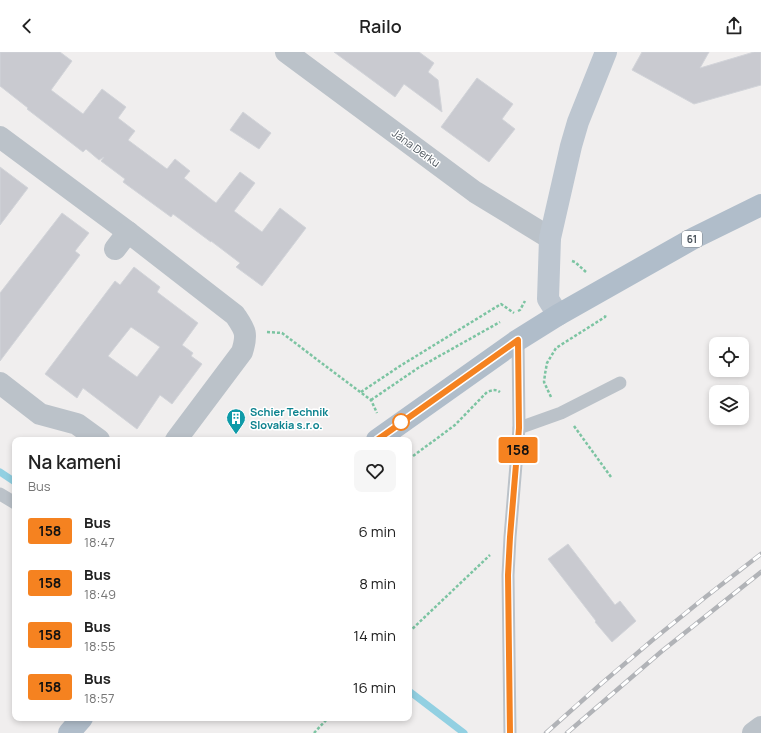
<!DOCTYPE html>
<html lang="en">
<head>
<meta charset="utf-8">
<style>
	:root { --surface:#fff; --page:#f6f6f6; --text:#222; --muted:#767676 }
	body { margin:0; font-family:Manrope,sans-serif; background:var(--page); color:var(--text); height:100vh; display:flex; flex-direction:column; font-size:15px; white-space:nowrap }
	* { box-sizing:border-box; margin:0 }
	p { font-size:13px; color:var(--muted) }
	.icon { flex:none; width:22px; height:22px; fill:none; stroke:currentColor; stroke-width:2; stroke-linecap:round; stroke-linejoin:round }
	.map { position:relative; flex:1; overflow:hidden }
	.drawer { position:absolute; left:12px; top:385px; width:400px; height:284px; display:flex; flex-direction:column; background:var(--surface); border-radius:8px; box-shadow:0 2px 6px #0003 }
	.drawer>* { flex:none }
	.badge { padding:0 8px; border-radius:3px; font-size:14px; line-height:26px }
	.buttons { position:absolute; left:709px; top:285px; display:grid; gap:8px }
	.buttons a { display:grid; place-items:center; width:40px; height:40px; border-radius:8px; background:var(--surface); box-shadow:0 2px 6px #0003; font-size:20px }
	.map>.badge { position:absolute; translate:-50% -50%; box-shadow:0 0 0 2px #fff }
	.round { display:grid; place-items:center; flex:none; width:42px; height:42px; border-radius:8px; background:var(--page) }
	.summary { display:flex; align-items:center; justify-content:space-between; height:68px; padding:0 16px }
	h1 { font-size:19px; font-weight:600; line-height:30px }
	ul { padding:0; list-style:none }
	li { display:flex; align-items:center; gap:12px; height:52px; padding:0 16px }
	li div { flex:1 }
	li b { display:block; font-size:15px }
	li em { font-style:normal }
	li .badge { min-width:44px; font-weight:700; text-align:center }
	header { display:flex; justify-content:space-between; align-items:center; height:52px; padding:0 16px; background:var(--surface); font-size:18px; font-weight:600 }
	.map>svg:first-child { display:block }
</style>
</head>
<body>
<header><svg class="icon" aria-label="back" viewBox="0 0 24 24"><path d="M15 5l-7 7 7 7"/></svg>Railo<svg class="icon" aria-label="share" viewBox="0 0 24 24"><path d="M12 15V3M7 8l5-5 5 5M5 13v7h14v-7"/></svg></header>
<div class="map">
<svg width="761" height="681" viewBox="0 0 761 681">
	<rect width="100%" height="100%" fill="#f0eeee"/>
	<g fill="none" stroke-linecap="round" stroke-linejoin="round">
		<!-- stream -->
		<g stroke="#92d0e2" stroke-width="7">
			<polyline points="0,420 15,430"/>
			<polyline points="409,639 464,681"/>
		</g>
	</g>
	<!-- building -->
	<g fill="#c9cad0" stroke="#d2d4d9" fill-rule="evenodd">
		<polygon points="0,0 60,0 72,9 51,38 83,62 102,37 126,55 118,66 135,79 128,88 167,117 175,107 190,119 184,126 216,151 240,120 255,131 234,159 262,180 280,156 306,176 262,234 236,215 240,211 211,189 211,190 173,162 171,165 123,130 125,127 101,109 104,105 99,108 86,97 83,100 27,57 28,56 0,34"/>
		<polygon points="334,0 419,0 434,11 428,20 438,28 442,60 404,32 395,45"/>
		<polygon points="642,0 709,0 700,16 754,0 761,0 761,33 694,52 632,18"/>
		<polygon points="477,26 513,52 502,67 515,77 489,110 441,75"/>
		<polygon points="243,60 271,81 259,97 230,78"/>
		<polygon points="0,115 28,136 0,173"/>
		<polygon points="62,161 89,181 75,199 80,203 0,309 0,241"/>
		<path d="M134,215L160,235L157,240L198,271L182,293L193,301L191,304L202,312L172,352L160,343L137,377L83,336L77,346L45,322L115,229L120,233ZM131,275L160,295L137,325L108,304Z"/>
		<polygon points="568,492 615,553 620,549 636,569 612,590 595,570 596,569 548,507"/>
	</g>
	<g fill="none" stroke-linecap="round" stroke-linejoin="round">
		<!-- path -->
		<g stroke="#7cc4a2" stroke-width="2.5" stroke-dasharray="3 2" stroke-linecap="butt">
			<polyline points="572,209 575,210 586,220"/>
			<polyline points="518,259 520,258 525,249"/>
			<polyline points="267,280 282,281 315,306 371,348 377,361"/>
			<polyline points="361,340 400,314 501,252 514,261"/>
			<polyline points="551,345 544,330 545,322 547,311 556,296 605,265 606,262"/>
			<polyline points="371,348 418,316 500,270"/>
			<polyline points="574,374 611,425"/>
			<path d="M409,407L455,373L487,340C492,338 496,337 500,340"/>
			<polyline points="409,580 490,503"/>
			<polyline points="314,681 328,666"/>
		</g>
		<!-- lane -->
		<g stroke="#bbc2c9" stroke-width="13">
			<polyline points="519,376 561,361 620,331"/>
			<polyline points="0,442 15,451"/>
			<polyline points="510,681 508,523 510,485 519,376 518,288"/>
		</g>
		<!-- street -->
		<g stroke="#bbc2c9" stroke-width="22">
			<polyline points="286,0 475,140 550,186"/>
			<path d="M0,85L128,180L235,263C245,278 248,281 242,300L176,388"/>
			<polyline points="115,197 128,180"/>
			<polyline points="0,331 40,362 77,372 99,388"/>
			<polyline points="753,681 761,675"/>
		</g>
		<!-- secondary -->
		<polyline stroke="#bdc6d0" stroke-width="22" points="558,263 548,247 550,186 571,94 578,70 606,0"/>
		<!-- primary -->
		<g stroke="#b0bdca" stroke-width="22">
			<polyline points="377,388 518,288 558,263 694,186 761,153"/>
			<polyline points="69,681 82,666"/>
		</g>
		<!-- rail casing -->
		<g stroke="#b1b3b7" stroke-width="4.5">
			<g id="rail">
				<path d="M546,681C615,618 687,558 761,502"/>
				<polyline points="567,681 662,599 761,520"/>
			</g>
		</g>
		<!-- rail -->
		<use href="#rail" stroke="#fff" stroke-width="3" stroke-dasharray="9" stroke-linecap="butt"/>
	</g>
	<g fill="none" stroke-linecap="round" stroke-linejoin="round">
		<!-- line casing -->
		<g stroke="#fff" stroke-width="9">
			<polyline id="line" points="377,388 518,288 519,376 510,485 508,523 510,681"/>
		</g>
		<!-- line -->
		<use href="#line" stroke="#f58220" stroke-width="6"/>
	</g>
	<!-- icons -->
	<defs>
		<g id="building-pin" transform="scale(1)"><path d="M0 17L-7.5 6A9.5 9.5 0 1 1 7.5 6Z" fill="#0f9aa8" stroke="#fff"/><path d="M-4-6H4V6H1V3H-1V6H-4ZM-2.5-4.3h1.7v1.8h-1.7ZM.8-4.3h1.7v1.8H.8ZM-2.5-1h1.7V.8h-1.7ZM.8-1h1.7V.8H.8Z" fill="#fff"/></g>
	</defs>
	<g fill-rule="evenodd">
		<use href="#building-pin" x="236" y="366"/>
	</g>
	<!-- markers -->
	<circle fill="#fff" stroke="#f58220" stroke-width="2" cx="401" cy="370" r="8"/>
	<g text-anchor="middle" stroke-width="3" stroke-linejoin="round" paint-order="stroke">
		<!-- shield labels -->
		<rect fill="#fff" stroke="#7f858b" stroke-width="1" x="682" y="179" width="20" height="16" rx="3"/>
		<g font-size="10" font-weight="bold" fill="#485159">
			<text x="692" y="191">61</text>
		</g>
		<!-- street labels -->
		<g font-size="11" fill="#485159" stroke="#fff">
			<text transform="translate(416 96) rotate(36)" y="4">Jána Derku</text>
		</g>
		<!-- culture labels -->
		<g font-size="11" font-weight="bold" fill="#0d838f" stroke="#fff" text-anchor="start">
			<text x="250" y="364">Schier Technik<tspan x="250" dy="13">Slovakia s.r.o.</tspan></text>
		</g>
	</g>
</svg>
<div class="buttons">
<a><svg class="icon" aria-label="locate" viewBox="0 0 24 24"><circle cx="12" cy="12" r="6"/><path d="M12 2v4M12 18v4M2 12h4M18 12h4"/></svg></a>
<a><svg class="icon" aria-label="layers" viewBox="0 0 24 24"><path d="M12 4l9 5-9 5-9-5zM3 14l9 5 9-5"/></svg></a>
</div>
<b class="badge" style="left:518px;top:398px;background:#f58220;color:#111">158</b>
<section class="drawer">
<div class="summary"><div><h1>Na kameni</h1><p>Bus</p></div><a class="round"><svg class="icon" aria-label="heart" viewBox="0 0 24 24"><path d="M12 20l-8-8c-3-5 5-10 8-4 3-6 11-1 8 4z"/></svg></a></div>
<ul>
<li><span class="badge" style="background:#f58220;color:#111">158</span><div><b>Bus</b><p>18:47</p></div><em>6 min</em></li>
<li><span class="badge" style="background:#f58220;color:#111">158</span><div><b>Bus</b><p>18:49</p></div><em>8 min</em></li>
<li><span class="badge" style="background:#f58220;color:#111">158</span><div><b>Bus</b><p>18:55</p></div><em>14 min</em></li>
<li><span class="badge" style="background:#f58220;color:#111">158</span><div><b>Bus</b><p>18:57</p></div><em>16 min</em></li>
</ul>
</section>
</div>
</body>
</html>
